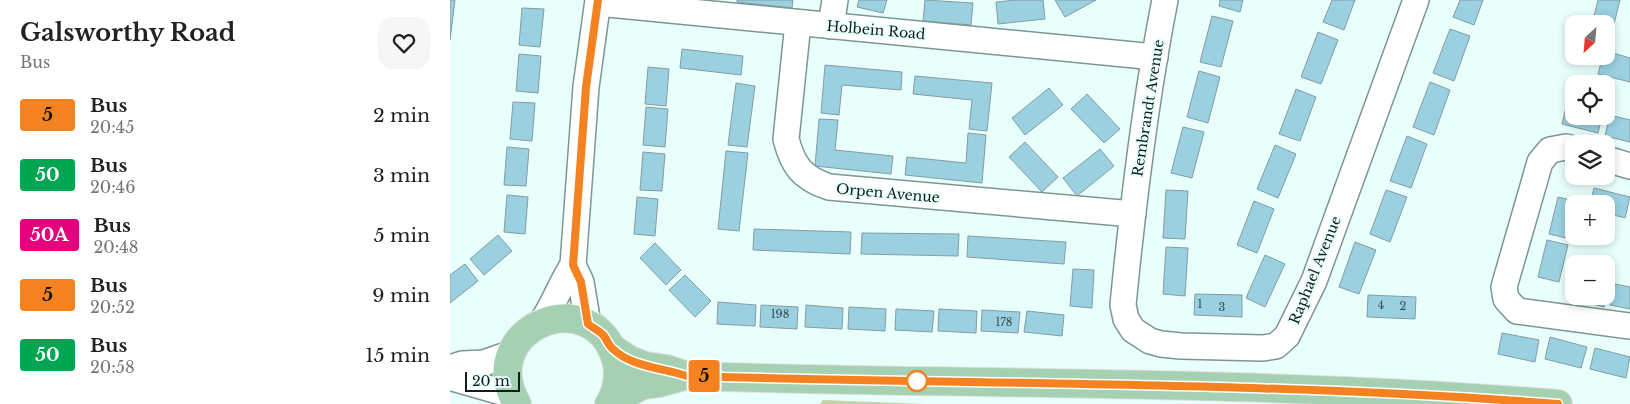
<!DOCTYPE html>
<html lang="en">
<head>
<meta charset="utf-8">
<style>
	:root { --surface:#fff; --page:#f6f6f6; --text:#222; --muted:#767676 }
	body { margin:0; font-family:"Libre Baskerville",serif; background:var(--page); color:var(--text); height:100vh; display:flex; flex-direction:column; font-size:19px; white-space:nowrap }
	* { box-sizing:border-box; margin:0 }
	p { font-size:16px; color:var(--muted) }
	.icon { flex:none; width:28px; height:28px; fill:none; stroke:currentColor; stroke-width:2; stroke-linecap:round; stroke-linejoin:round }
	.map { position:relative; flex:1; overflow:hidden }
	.details { display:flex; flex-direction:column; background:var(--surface); width:450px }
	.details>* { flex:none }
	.badge { padding:0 10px; border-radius:4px; font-size:18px; line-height:32px }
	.needle { width:32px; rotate:206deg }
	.controls { position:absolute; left:1115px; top:15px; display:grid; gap:10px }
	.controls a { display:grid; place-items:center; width:50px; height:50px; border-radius:10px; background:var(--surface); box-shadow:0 2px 8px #0003; font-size:25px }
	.scale { position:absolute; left:15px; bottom:12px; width:55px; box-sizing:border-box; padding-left:5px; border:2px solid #121d1b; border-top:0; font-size:14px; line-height:18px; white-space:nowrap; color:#121d1b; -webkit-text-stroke:4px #e8fffb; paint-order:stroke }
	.map>.badge { position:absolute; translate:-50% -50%; box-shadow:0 0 0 2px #fff }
	.round { display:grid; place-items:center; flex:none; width:52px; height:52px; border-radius:15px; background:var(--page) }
	.overview { display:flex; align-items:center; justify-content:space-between; height:85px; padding:0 20px }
	h1 { font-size:24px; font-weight:700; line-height:38px }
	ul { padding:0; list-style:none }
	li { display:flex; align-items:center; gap:15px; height:60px; padding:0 20px }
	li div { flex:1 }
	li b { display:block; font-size:19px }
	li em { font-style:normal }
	li .badge { min-width:55px; font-weight:700; text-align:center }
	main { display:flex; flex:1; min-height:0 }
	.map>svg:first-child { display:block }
</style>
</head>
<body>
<main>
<section class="details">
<div class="overview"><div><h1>Galsworthy Road</h1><p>Bus</p></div><a class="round"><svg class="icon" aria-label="heart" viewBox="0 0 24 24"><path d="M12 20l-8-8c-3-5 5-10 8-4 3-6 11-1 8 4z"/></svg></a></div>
<ul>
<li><span class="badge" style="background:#f58220;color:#111">5</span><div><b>Bus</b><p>20:45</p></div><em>2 min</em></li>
<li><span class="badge" style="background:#00a651;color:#fff">50</span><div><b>Bus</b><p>20:46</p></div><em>3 min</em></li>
<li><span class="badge" style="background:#e6007e;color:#fff">50A</span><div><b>Bus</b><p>20:48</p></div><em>5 min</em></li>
<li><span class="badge" style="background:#f58220;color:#111">5</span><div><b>Bus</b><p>20:52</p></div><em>9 min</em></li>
<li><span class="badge" style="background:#00a651;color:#fff">50</span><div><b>Bus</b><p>20:58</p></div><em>15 min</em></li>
</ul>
</section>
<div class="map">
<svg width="1180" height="404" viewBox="0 0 1180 404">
	<rect width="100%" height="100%" fill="#e8fffb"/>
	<!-- green -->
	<polygon fill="#c5d1a9" points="373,400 473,404 370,404"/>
	<!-- building -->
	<g fill="#9bd0e0" stroke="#839ca3">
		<polygon points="0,0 5,0 0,40"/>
		<polygon points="287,0 343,0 342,8 287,2"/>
		<polygon points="409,0 437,0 433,13 407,7"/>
		<polygon points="475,0 523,3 521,25 473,21"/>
		<polygon points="566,0 593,0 595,19 548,24 546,2"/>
		<polygon points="605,0 646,0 615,17"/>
		<polygon points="770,0 793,0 790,12 769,6"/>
		<polygon points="882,0 905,0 894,30 873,22"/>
		<polygon points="1010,0 1033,0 1024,25 1003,17"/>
		<polygon points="1148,0 1170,0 1159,44 1156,43 1156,24 1142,24"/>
		<polygon points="72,8 94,9 90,47 69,45"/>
		<polygon points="762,16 783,21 771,67 750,62"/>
		<polygon points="1000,29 1020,36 1004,81 983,73"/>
		<polygon points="868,32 888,40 871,84 851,77"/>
		<polygon points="232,49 293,56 291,75 230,68"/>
		<polygon points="1156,51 1180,58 1180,82 1148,74 1153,56 1156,56"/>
		<polygon points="69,54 91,56 88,93 66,91"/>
		<polygon points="375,65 452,72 451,90 392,85 389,115 371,113"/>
		<polygon points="198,67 219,69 216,106 195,104"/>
		<polygon points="749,71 770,77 758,123 737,117"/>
		<polygon points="465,76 542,83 537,131 519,129 522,100 463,94"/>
		<polygon points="980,82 1000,90 984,135 963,127"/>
		<polygon points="286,83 305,86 297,147 278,145"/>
		<polygon points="599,88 613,105 575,135 562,118"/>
		<polygon points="846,89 866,97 850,141 829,134"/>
		<polygon points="637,94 670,129 654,143 621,109"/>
		<polygon points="63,102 85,103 82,141 60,139"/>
		<polygon points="1117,103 1124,105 1124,116 1152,116 1148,133 1112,124"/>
		<polygon points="196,107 218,109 215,147 193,145"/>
		<polygon points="1160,115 1180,120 1180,142 1155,136"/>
		<polygon points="369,119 388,120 385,150 443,156 441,174 365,166"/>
		<polygon points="733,127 754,132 742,178 721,173"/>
		<polygon points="518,133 536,135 532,183 455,175 457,157 516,163"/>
		<polygon points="957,136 977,144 961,188 940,181"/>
		<polygon points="575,142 608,177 592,192 559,157"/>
		<polygon points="825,145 846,154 828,198 807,189"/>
		<polygon points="57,147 79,149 76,186 54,185"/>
		<polygon points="650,149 664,166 627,196 613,178"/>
		<polygon points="276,151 298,153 289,231 268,229"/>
		<polygon points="193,152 215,154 212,191 190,190"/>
		<polygon points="1144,188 1180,197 1175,218 1156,213 1156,204 1140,204"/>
		<polygon points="716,190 738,191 735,239 713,238"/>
		<polygon points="936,190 957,197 940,242 920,234"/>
		<polygon points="57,195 78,197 75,234 54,232"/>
		<polygon points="187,197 208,199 205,236 184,234"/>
		<polygon points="1108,197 1129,202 1124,204 1124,224 1120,239 1099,234"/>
		<polygon points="804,201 824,209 807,253 787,245"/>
		<polygon points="304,229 401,232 400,254 303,250"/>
		<polygon points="412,233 509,234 508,256 411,254"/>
		<polygon points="48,235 62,251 34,275 20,259"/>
		<polygon points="518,236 616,242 614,264 517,257"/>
		<polygon points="1097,240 1118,245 1109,282 1088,277"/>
		<polygon points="905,242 926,250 909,294 889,287"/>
		<polygon points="205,243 231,270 216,285 190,258"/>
		<polygon points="716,247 738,248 735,296 713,294"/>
		<polygon points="815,255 835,264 815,307 796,298"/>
		<polygon points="15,264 28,281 0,303 0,275"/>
		<polygon points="623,269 644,270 642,308 620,306"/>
		<polygon points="235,275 261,301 245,317 219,290"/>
		<polygon points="1123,277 1124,296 1156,296 1156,285 1159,286 1154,307 1118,298"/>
		<polygon points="1165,284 1180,287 1180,309 1160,305"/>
		<polygon points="745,294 792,295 792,317 744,315"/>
		<polygon points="918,295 966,297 965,319 917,317"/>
		<polygon points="268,302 306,305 305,326 267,324"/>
		<polygon points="311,305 348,307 347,329 310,327"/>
		<polygon points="356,305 393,308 392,329 355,327"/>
		<polygon points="399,307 436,309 435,331 398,329"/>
		<polygon points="446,309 484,311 482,332 445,330"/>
		<polygon points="489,309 527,311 526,333 488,331"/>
		<polygon points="532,310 570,312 568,333 531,331"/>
		<polygon points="577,311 614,315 612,336 574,332"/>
		<polygon points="1052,333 1089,340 1085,362 1048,354"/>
		<polygon points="1100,337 1137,347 1131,368 1095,359"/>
		<polygon points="1145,348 1180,357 1176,378 1140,369"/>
	</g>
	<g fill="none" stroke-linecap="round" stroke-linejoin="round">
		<!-- minor casing -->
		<g stroke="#7c9793" stroke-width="28">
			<g id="minor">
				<path d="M715,0C695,101 683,203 673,305L676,319L683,330L700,341L711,344L731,346L813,348L826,346L837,336L864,281L966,0"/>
				<polyline points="148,3 705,57"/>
				<path d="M348,23L336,139C343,166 352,178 379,187L683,214"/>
				<polyline points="381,26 385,0"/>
				<polyline points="1124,149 1116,147 1100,150 1090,162 1054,287 1056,299 1067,311 1180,326"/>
				<polyline points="1156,159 1180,166"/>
				<path d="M92,322C104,304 111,283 123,265"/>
				<polyline points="138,324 131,282 123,265 136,87 148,0"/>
				<polyline points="0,368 12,364 34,363 62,353"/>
				<polyline points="0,376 6,379 62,395"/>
			</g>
		</g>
		<!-- major casing -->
		<g stroke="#dedfdf" stroke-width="30">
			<g id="major">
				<path d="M163,349L180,360L196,366L217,369L237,376C527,385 819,380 1108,404"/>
				<polyline points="161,402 193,385 209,383 231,377"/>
				<path d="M67,404C24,329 142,279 166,360C170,374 167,392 159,404"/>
			</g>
		</g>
		<!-- minor -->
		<use href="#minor" stroke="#fff" stroke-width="25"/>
		<!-- major -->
		<use href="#major" stroke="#a5d0b2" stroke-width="28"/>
	</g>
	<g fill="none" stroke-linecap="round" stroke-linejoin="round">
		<!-- line casing -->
		<g stroke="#fff" stroke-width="11">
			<path id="line" d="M148,0L136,87L123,265L131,282L138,324C143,328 150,331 154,336C157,340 159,346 163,349C181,367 214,368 237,376C527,385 818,381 1108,404"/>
		</g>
		<!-- line -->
		<use href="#line" stroke="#f58220" stroke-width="8"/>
	</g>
	<!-- markers -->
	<circle fill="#fff" stroke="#f58220" stroke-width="2.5" cx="467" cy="381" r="10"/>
	<g text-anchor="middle" stroke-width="4.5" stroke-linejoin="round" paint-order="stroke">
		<!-- number labels -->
		<g font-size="11" fill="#344a4c">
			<text x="750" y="308">1</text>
			<text x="931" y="309">4</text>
			<text x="953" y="310">2</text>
			<text x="772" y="311">3</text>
			<text x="330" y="318">198</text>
			<text x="554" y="326">178</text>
		</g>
		<!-- street labels -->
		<g font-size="14" fill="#121d1b" stroke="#e8fffb">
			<text transform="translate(426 30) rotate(5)" y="5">Holbein Road</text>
			<text transform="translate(698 108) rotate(-81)" y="5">Rembrandt Avenue</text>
			<text transform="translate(438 193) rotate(5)" y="5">Orpen Avenue</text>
			<text transform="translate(865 270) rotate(-68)" y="5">Raphael Avenue</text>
		</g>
	</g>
</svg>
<div class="controls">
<a><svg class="needle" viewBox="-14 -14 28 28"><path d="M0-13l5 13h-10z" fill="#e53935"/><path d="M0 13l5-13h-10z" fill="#767676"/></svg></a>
<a><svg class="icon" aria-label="locate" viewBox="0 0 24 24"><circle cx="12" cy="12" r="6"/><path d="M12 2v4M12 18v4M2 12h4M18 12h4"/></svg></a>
<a><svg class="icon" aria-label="layers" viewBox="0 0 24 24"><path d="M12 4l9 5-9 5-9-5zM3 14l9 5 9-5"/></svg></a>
<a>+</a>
<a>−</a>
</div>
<div class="scale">20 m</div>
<b class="badge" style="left:254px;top:376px;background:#f58220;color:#111">5</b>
</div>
</main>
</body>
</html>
